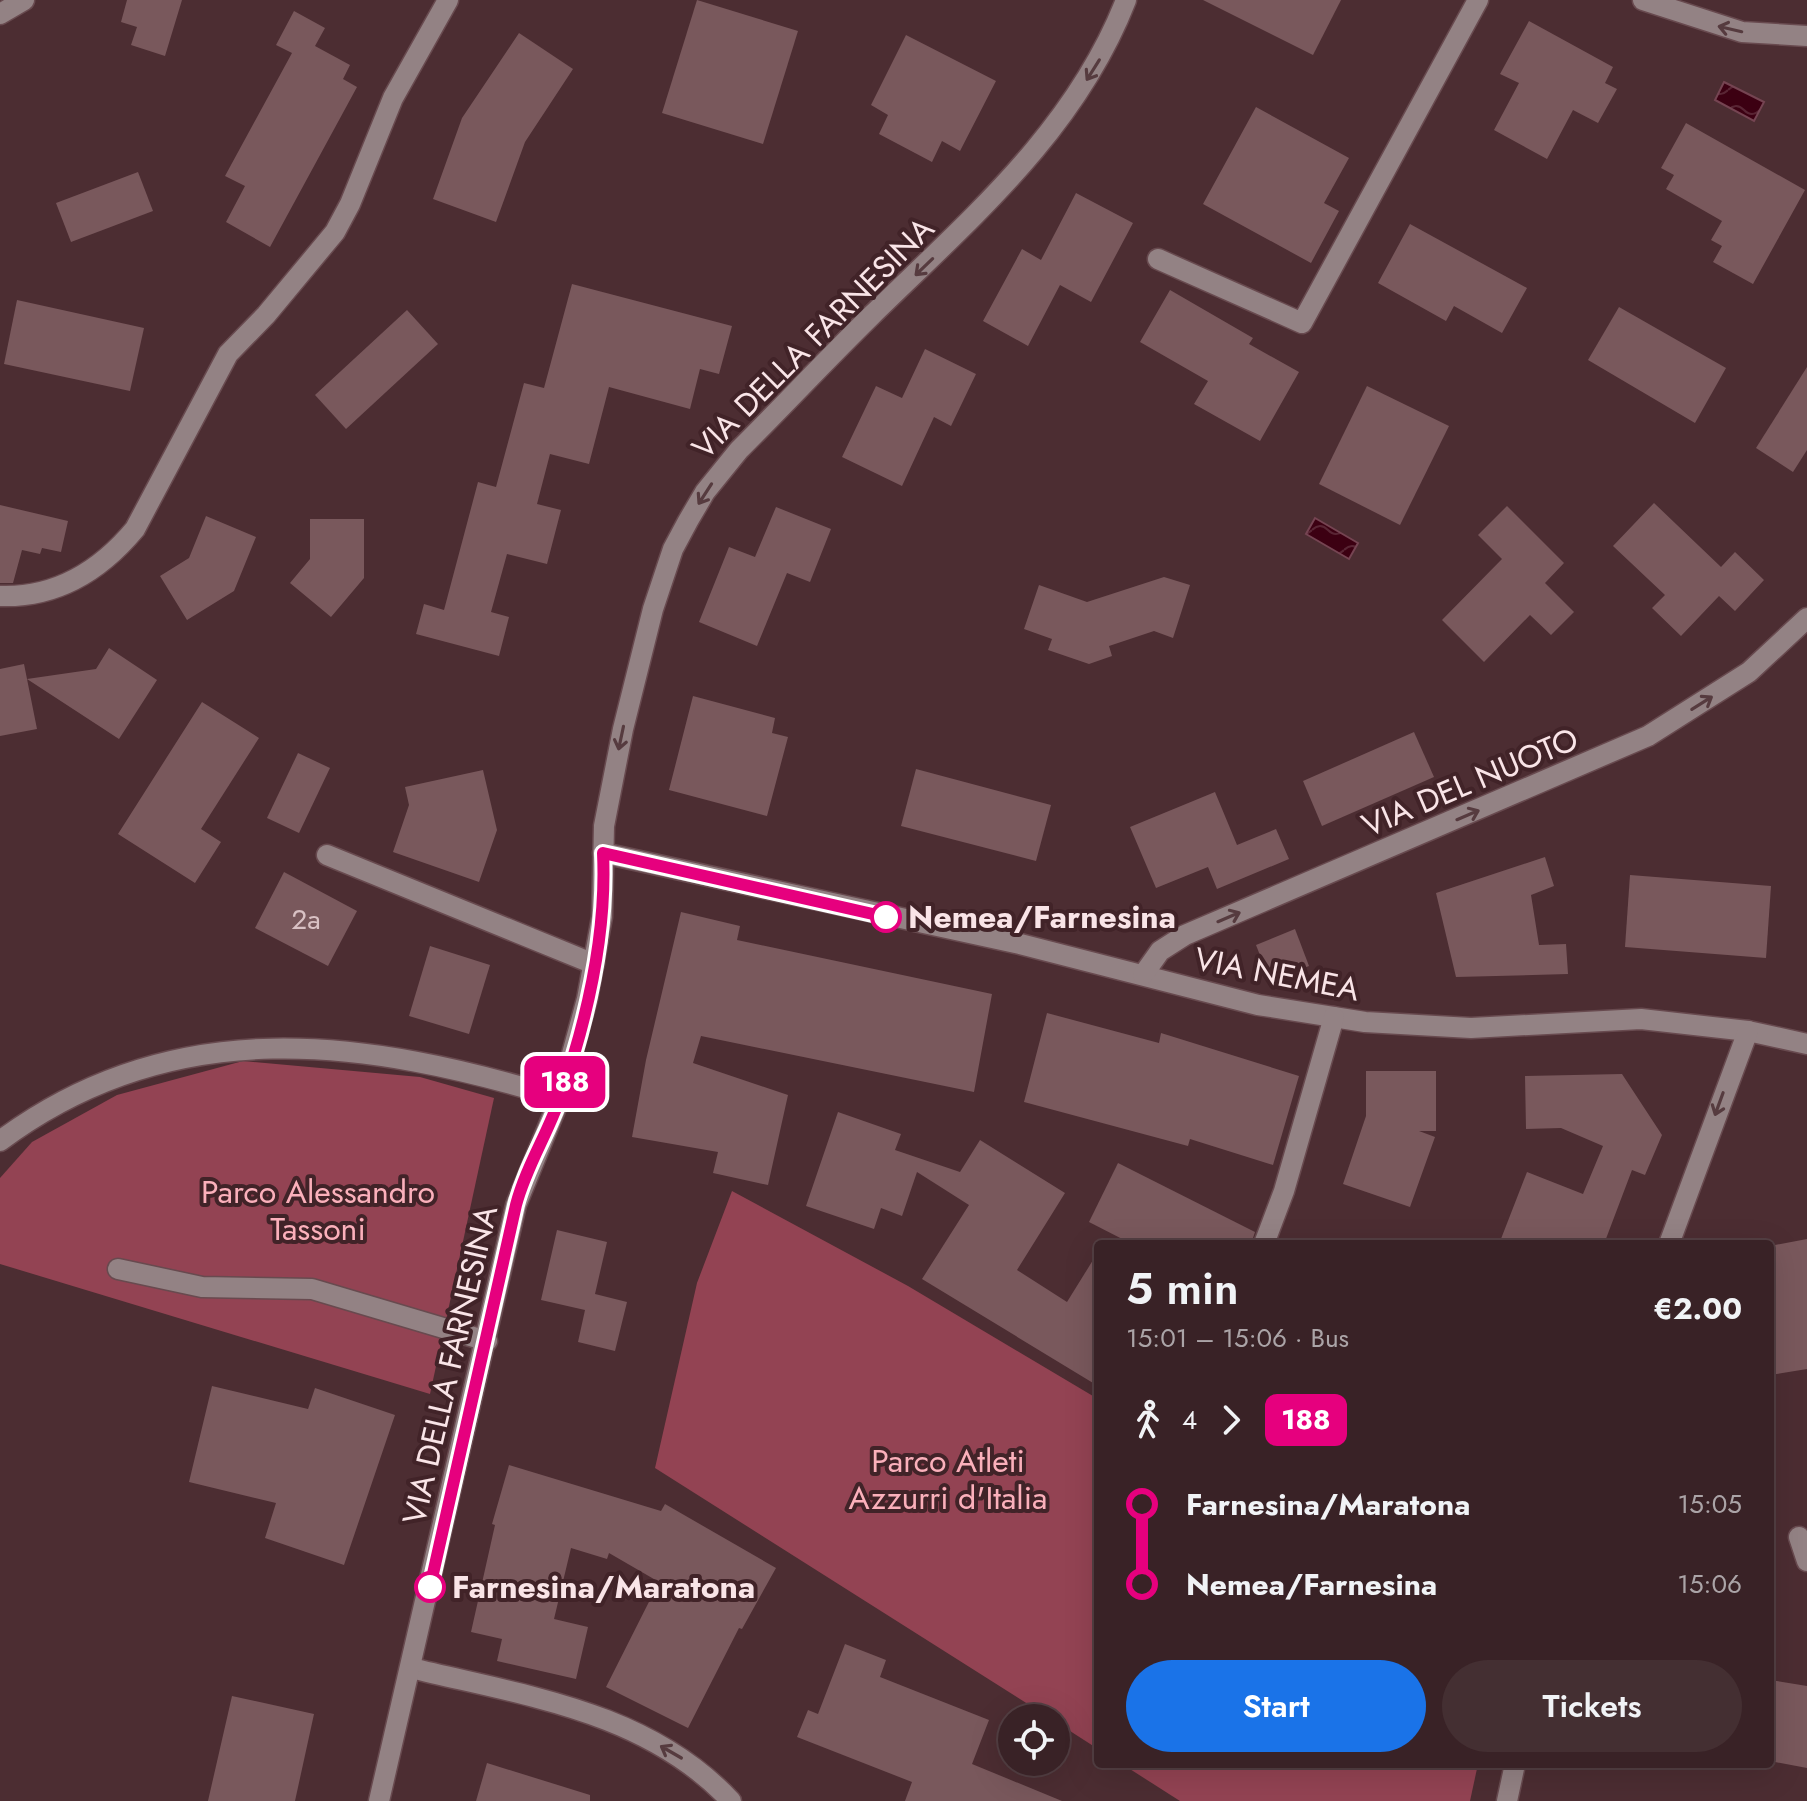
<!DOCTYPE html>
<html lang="en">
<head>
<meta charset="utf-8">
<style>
	:root { --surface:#392226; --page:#442f32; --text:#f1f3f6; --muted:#aba4a7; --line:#533f43; --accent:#1a73e8 }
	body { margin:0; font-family:Jost,sans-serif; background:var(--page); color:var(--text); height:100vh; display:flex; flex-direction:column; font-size:30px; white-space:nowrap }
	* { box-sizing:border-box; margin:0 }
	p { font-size:26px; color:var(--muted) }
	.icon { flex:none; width:44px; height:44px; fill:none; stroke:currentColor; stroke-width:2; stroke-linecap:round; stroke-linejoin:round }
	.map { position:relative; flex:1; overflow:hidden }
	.side { position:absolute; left:1094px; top:1240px; width:680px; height:528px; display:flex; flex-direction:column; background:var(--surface); border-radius:8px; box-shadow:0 8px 32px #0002,0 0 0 2px var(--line) }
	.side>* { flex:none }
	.badge { padding:0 16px; border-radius:12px; font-size:28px; line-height:52px }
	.fabs { position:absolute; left:998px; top:1704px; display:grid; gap:16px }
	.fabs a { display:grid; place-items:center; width:72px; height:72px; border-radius:50%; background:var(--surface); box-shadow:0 8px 32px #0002,0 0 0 2px var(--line); font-size:40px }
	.map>.badge { position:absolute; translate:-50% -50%; box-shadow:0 0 0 4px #fff }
	.legs { display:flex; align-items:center; gap:12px; height:88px; padding:0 32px; font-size:26px }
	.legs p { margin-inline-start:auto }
	.overview { display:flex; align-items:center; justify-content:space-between; height:136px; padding:0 32px }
	h1 { font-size:44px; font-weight:600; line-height:60px }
	.primary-button { display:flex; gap:16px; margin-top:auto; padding:16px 32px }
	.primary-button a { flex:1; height:92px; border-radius:48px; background:var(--accent); color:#fff; font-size:32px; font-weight:600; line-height:92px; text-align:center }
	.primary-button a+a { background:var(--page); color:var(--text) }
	ul { padding:0 32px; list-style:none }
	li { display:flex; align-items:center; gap:28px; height:80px; font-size:30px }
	li i { display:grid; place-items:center; width:12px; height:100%; margin:0 10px; background:currentColor }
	li i::after { content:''; width:20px; height:20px; margin:-10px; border:6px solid; border-radius:50%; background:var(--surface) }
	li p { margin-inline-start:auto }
	li:first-child i { background:linear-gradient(#0000 50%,currentColor 0) }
	li:last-child i { background:linear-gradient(currentColor 50%,#0000 0) }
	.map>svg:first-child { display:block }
</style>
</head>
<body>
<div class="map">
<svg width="1807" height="1801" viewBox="0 0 1807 1801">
	<defs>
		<pattern id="water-waves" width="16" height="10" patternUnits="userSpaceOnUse" patternTransform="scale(2)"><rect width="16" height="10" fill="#3c0012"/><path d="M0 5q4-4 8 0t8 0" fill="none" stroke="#592534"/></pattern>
	</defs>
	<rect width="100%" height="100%" fill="#4c2d32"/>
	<!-- park -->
	<g fill="#934353">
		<polygon points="243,1061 420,1077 494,1098 430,1394 0,1264 0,1178 32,1142 117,1095"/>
		<polygon points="732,1191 908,1286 1098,1399 1098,1749 1056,1722 1056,1718 1050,1718 655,1468 697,1283"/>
		<polygon points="1122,1764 1478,1764 1470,1801 1180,1801"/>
	</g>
	<!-- water -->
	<g fill="url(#water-waves)" stroke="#754452" stroke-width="2">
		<polygon points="1724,82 1764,102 1754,121 1715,100"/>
		<polygon points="1315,518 1358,543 1349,559 1306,534"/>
	</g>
	<!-- building -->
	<g fill="#79585c">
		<polygon points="127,0 182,0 165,56 131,45 137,27 121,22"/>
		<polygon points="697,0 798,31 763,144 662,113"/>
		<polygon points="1203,0 1341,0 1313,55"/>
		<polygon points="294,11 325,28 315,46 350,65 343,79 357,87 270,247 226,222 245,186 225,176 292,53 276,45"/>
		<polygon points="1529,21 1613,67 1605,83 1617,89 1598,123 1573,110 1547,159 1494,130 1519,83 1500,74"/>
		<polygon points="519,33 573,69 525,142 496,222 433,199 462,118"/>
		<polygon points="906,35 996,81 960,151 942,141 932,162 879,134 888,115 871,105"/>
		<polygon points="1256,107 1349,158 1324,203 1339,211 1311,263 1203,204"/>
		<polygon points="1686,123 1805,190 1753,284 1713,262 1722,246 1711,240 1722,221 1666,189 1674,175 1661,168"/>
		<polygon points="138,172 153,211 71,242 56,203"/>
		<polygon points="1076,193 1133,223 1091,302 1060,285 1028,346 983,321 1022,249 1041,260"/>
		<polygon points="1410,224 1527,288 1502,333 1454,306 1446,321 1378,283"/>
		<polygon points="572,284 732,326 719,374 700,369 690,409 609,387 589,464 550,454 537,504 561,510 547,564 507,554 491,612 509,617 499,656 416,634 424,604 444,610 478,482 496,487 524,383 544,388"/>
		<polygon points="1170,290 1253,338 1249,344 1299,372 1260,441 1194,404 1208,381 1140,342"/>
		<polygon points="17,300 144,328 130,391 4,364"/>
		<polygon points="1619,307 1726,368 1695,423 1588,360"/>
		<polygon points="407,310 438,344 346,429 315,395"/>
		<polygon points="925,349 976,374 951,426 934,417 902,486 842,457 876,386 902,398"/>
		<polygon points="1807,367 1807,450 1793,472 1756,448"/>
		<polygon points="1367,386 1449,426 1400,525 1319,484"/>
		<polygon points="1654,503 1721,567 1735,552 1764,580 1735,611 1719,596 1681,636 1652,608 1665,595 1613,546"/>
		<polygon points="0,505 68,521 61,552 42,548 40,554 22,550 13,583 0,583"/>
		<polygon points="1507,506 1564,563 1545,583 1574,612 1551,635 1530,615 1484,662 1442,620 1502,559 1478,535"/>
		<polygon points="776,507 831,529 810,582 787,573 757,646 699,622 729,547 755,557"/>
		<polygon points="206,516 256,537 234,591 187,620 160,576 189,558"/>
		<polygon points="310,519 364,519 364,578 331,617 290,583 310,559"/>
		<polygon points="1164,577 1190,585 1173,638 1154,631 1109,646 1112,656 1089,664 1048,650 1052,639 1024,629 1039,585 1087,602"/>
		<polygon points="109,648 157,680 119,739 27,679 37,729 0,736 0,669 24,664 27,679 96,669"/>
		<polygon points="693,696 775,718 772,733 788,737 767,816 669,790"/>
		<polygon points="202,702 259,738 201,829 221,842 195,883 118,834"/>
		<polygon points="1414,732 1434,777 1322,826 1303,781"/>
		<polygon points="298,753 330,768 299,833 267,818"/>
		<polygon points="916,769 1051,805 1036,861 901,826"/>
		<polygon points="483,770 497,830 479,882 393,852 409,805 405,787"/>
		<polygon points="1215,792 1237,845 1276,829 1289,859 1217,889 1208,867 1156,888 1130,827"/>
		<polygon points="1545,857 1554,886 1531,895 1539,945 1566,944 1568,974 1456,977 1436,893"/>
		<polygon points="284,872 357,911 328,966 255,928"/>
		<polygon points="1630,875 1771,886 1766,958 1625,947"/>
		<polygon points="681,912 740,926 737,940 992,994 974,1092 701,1036 693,1063 788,1095 768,1185 713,1173 718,1152 632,1137 646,1060"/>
		<polygon points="1295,929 1309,966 1270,981 1256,945"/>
		<polygon points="430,946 490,965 469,1034 409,1016"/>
		<polygon points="1047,1013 1159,1043 1161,1033 1299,1076 1273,1165 1190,1139 1188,1146 1024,1102"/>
		<polygon points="1366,1071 1436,1071 1436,1131 1419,1131 1435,1137 1410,1207 1343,1184 1366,1116"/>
		<polygon points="1622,1074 1662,1135 1645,1175 1632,1170 1604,1244 1499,1244 1527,1172 1583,1194 1603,1146 1561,1128 1526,1129 1525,1076"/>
		<polygon points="838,1112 901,1134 895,1150 960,1172 980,1140 1065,1193 1017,1270 1067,1302 1098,1252 1098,1386 922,1279 969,1205 917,1172 902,1216 881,1208 874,1229 806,1206"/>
		<polygon points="1118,1163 1255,1232 1251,1244 1132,1244 1089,1222"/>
		<polygon points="557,1230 607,1242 595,1294 627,1302 615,1351 578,1342 585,1310 541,1300"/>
		<polygon points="1807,1239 1807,1369 1770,1375 1770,1246"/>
		<polygon points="212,1386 308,1409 315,1388 395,1415 344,1565 265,1538 276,1503 189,1482"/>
		<polygon points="509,1465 661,1511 665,1504 776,1568 742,1629 739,1628 688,1728 606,1687 659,1582 609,1553 607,1559 571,1548 554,1619 588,1627 576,1679 497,1661 502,1639 471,1632 495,1525 492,1524"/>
		<polygon points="845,1644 886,1660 880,1677 989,1720 972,1764 1062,1801 905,1801 912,1782 797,1737 808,1710 818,1714"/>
		<polygon points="1770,1680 1807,1686 1807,1768 1770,1761"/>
		<polygon points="232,1696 314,1714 295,1801 208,1801"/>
		<polygon points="487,1763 590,1795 590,1801 476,1801"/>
	</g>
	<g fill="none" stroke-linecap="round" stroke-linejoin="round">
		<!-- minor casing -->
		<g stroke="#684a4f" stroke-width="23">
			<g id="minor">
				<polyline points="1643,0 1742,32 1807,36"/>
				<polyline points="0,14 24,0"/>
				<polyline points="1158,259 1302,323 1478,0"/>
				<path d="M0,596C56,598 100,571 135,529L228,354L266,315L335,232L350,204L393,98L448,0"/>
				<polyline points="603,853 1020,944 1258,1005 1365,1022 1471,1028 1641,1019 1748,1031 1807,1044"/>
				<polyline points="327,855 594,964"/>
				<polyline points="1143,975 1160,951 1185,935 1648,736 1749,672 1807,618"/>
				<path d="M0,1141C174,1011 366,1039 560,1098"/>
				<polyline points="1264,1244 1284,1191 1334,1017"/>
				<polyline points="1669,1244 1748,1031"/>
				<polyline points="118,1269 202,1287 312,1289 487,1341"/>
				<polyline points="1799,1537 1807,1561"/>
				<path d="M411,1668C525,1696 647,1711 731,1801"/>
				<path d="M379,1801L516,1205L560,1098L587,999L602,917L604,826L623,729L653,609L673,549L688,521L705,492L739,450C784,405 827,359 872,315C970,219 1075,131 1126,0"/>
				<polyline points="1507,1801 1515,1764"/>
			</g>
		</g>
		<!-- minor -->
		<use href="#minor" stroke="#938284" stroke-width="20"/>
	</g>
	<!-- one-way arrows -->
	<defs><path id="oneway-shaft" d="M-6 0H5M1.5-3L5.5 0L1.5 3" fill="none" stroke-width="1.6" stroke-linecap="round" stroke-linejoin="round" transform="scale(2)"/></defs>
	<g stroke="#563b3f">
		<use href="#oneway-shaft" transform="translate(1730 29) rotate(-167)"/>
		<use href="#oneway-shaft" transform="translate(1093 70) rotate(122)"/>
		<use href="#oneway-shaft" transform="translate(924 267) rotate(136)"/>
		<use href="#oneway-shaft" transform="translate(705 494) rotate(123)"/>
		<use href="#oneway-shaft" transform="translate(1702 703) rotate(-32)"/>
		<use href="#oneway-shaft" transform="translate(621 738) rotate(102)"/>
		<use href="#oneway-shaft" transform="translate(1468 815) rotate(-23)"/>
		<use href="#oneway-shaft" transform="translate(1229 917) rotate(-23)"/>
		<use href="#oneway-shaft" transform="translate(1719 1104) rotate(110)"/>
		<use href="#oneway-shaft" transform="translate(671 1752) rotate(-150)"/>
	</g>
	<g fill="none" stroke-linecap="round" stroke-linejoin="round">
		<!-- line-1 casing -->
		<g stroke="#fff" stroke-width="18">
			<path id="line-1" d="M430,1587L516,1205C526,1167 547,1135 560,1098C587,1020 607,935 603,853L886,917"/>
		</g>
		<!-- line-1 -->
		<use href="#line-1" stroke="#e6007e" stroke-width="12"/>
	</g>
	<!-- markers -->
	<g fill="#fff" stroke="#e6007e" stroke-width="4">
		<circle cx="886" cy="917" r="14"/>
		<circle cx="430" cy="1587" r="14"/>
	</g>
	<g text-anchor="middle" stroke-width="8" stroke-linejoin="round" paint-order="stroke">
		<!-- number labels -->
		<g font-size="28" fill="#d9c1c4">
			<text x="306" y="929">2a</text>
		</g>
		<!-- street labels -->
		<g font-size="32" fill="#f9e4e7" stroke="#412328">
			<text transform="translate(813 338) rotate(-45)" y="11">VIA DELLA FARNESINA</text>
			<text transform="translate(1470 782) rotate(-23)" y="11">VIA DEL NUOTO</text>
			<text transform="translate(1277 974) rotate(11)" y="11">VIA NEMEA</text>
			<text transform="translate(450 1365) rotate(-77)" y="11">VIA DELLA FARNESINA</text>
		</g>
		<!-- stop labels -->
		<g font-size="32" font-weight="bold" fill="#f9e4e7" stroke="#412328" text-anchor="start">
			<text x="908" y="928">Nemea/Farnesina</text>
			<text x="452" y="1598">Farnesina/Maratona</text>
		</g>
		<!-- park labels -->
		<g font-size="32" fill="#fbb0bb" stroke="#412328">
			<text x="318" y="1203">Parco Alessandro<tspan x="318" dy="37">Tassoni</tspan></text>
			<text x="948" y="1472">Parco Atleti<tspan x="948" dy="37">Azzurri d'Italia</tspan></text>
		</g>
	</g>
</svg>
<div class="fabs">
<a><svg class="icon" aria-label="locate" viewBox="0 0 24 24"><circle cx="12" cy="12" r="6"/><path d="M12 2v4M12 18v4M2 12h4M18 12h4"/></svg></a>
</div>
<b class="badge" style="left:565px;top:1082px;background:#e6007e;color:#fff">188</b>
<section class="side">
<div class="overview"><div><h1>5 min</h1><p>15:01 – 15:06 · Bus</p></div><b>€2.00</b></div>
<div class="legs"><svg class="icon" aria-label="walk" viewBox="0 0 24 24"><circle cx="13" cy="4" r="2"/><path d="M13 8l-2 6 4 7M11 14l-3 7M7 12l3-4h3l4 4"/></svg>4<svg class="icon" aria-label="forward" viewBox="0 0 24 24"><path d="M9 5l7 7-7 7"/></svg><b class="badge" style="background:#e6007e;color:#fff">188</b></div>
<ul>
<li><i style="color:#e6007e"></i><b>Farnesina/Maratona</b><p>15:05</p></li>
<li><i style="color:#e6007e"></i><b>Nemea/Farnesina</b><p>15:06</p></li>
</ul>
<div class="primary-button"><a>Start</a><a>Tickets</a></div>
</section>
</div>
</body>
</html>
